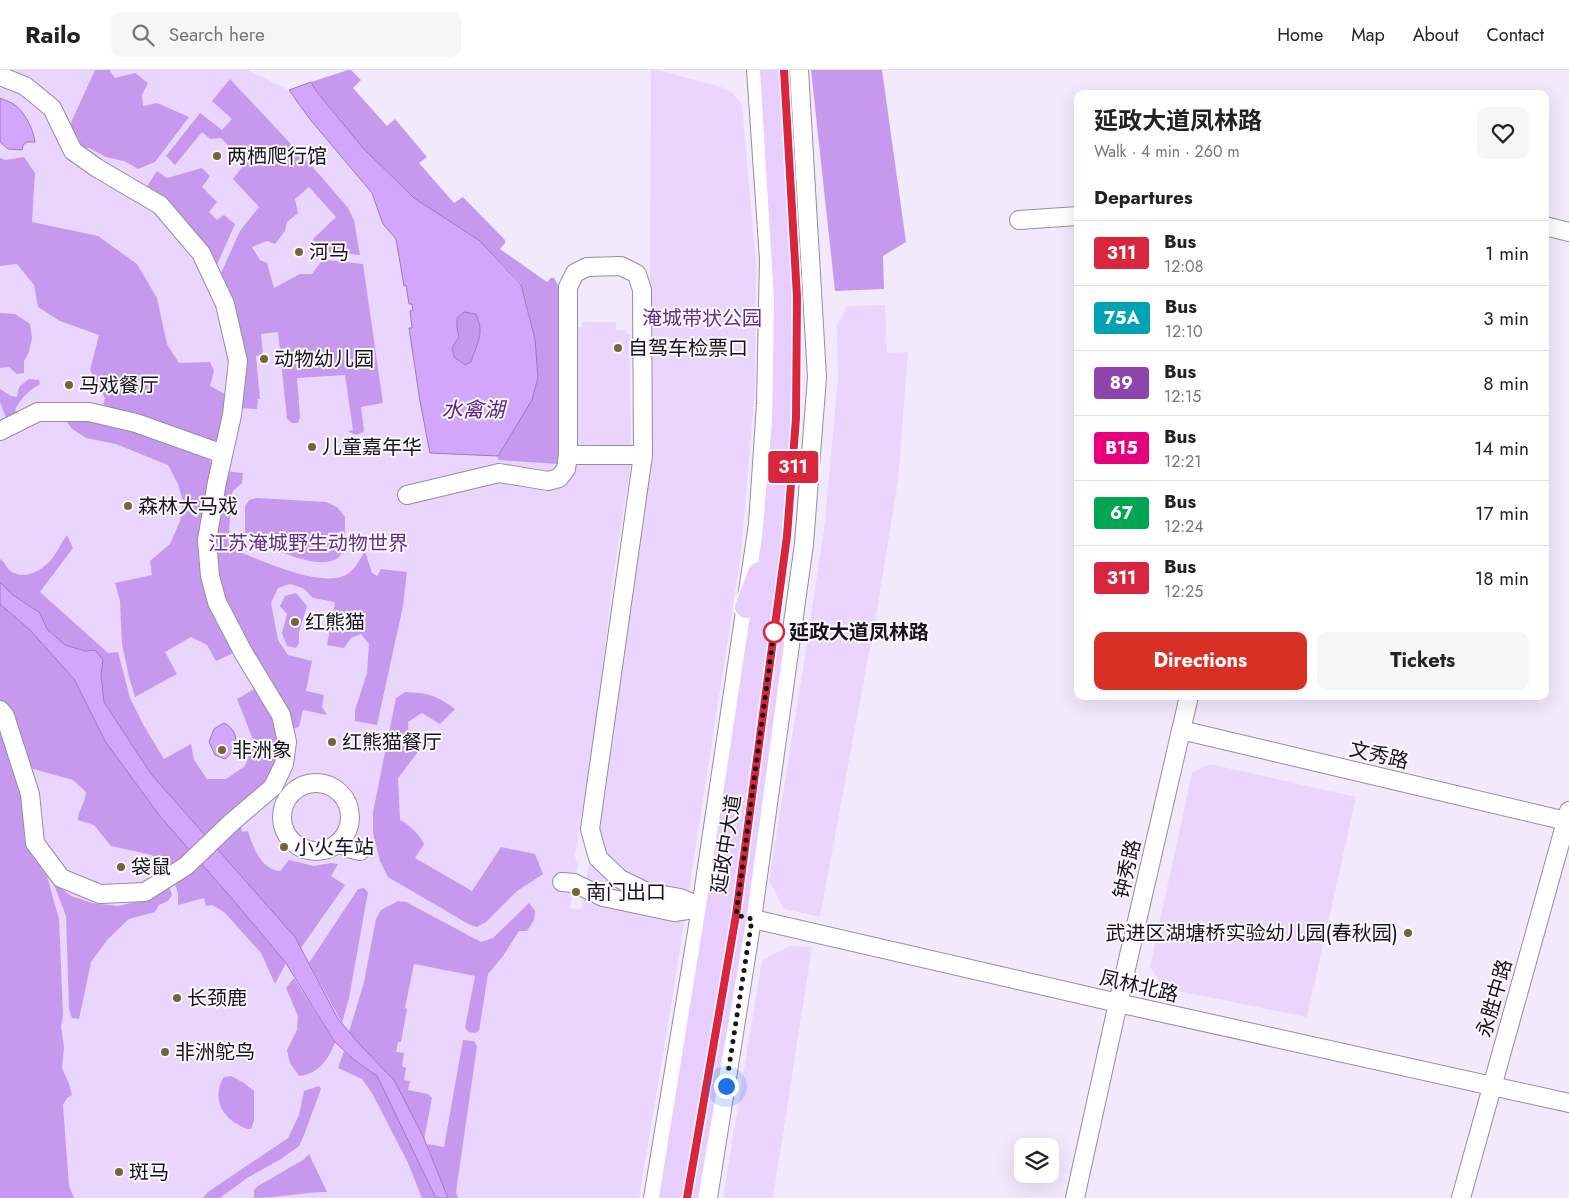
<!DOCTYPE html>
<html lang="en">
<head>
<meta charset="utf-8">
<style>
	:root { --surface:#fff; --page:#f6f6f6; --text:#222; --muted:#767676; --line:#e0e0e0; --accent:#d93025 }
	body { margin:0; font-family:Jost,"Noto Sans SC",sans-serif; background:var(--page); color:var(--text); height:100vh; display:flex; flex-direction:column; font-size:19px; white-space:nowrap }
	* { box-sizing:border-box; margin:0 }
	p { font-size:16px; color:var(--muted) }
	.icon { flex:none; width:28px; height:28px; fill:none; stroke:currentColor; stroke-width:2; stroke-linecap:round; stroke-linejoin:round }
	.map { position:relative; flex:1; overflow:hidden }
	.drawer { position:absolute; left:1074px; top:20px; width:475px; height:610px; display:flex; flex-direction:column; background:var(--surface); border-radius:10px; box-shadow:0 5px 20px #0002 }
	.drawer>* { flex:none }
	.badge { padding:0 10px; border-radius:4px; font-size:18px; line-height:32px }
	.fabs { position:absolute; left:1014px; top:1068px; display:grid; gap:10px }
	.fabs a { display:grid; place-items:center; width:45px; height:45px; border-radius:10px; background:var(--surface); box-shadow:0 5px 20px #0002; font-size:25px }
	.you { position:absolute; width:25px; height:25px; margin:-12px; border:4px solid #fff; border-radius:50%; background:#1a73e8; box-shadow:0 0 0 8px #1a73e833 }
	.map>.badge { position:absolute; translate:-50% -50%; box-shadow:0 0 0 2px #fff }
	h2 { padding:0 20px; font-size:19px; line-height:45px }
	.round { display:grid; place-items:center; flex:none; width:52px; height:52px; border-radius:10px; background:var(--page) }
	.headline { display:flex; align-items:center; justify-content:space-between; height:85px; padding:0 20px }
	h1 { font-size:24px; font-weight:700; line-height:38px }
	.primary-button { display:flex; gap:10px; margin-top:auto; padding:10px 20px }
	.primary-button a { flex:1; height:58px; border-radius:10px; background:var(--accent); color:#fff; font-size:20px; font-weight:700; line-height:58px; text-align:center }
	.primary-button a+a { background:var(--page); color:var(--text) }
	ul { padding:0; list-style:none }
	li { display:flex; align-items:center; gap:15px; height:65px; padding:0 20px; border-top:1px solid var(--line) }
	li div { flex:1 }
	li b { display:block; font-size:19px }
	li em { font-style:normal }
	li .badge { min-width:55px; font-weight:700; text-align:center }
	header { display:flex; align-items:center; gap:30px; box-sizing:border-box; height:70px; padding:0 25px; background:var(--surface); border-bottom:1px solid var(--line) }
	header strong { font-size:24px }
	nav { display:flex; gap:28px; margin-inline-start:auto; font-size:18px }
	.search { width:350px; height:45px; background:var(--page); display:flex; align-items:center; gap:12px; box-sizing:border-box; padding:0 18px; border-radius:10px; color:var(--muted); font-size:19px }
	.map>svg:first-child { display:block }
</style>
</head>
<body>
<header>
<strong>Railo</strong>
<div class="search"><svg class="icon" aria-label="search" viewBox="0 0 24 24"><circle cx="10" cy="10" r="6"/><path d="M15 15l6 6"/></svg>Search here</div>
<nav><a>Home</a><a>Map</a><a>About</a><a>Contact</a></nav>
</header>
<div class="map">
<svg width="1569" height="1128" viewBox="0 0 1569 1128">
	<rect width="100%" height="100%" fill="#f3e9fd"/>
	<!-- green -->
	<g fill="#ead5fe">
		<polygon points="0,0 248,0 289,20 311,12 317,22 553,257 582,257 582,252 616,252 616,260 626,260 626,264 630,264 631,393 613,507 597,649 575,786 578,795 570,838 582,840 649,395 651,0 658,0 721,17 732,22 742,35 756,194 755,319 741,484 675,911 639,1128 0,1128"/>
		<polygon points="885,235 887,283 908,282 898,410 878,534 820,847 784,839 769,810 803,599 825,452 838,307 837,255 847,236"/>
		<polygon points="1210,694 1356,727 1307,947 1164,918 1150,897 1192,703"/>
		<polygon points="790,876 812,877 773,1128 723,1128 762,890"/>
	</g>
	<!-- forest -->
	<g fill="#c699ef">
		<polygon points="95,0 111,0 110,1 115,8 135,3 148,13 142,25 143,36 157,33 189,47 155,92 138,99 124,91 106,87 89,78 77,80 69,57"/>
		<polygon points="348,0 351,0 361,10 353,18 387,56 395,49 427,87 419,93 454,133 463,127 505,170 505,173 500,179 547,212 551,208 554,208 558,215 559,394 498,390 498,386 535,269 521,214 480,171 414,128 363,78 317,22 311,12"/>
		<polygon points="811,0 882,0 906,172 883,186 884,219 835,221"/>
		<path d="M230,9L319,104L348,138L354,150L360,185L328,182L319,178L313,169L336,147L309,117L295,129L298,143L287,152L285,161L275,174L267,171L252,177L260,190L267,193L274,218L300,204H312L320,193L327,190L363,194L383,333L361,337L364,361C358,366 354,365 348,361L353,360L345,305L297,308L300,347L298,353H292L287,349L278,262L261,264L263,285L256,286L260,329H258L257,339L241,338L231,231L221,203L240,161L259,137L233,109L245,93L221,68L210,69L202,62L175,95L166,86L200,43L222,60L232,49L212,31Z"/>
		<polygon points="24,87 35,103 32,152 98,166 137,194 157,228 167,274 179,293 210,292 214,301 210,316 227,325 224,350 218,370 209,372 102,341 105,328 90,300 99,265 60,251 38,237 34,215 17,194 0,196 0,88 5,90"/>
		<polygon points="202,98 210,106 202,117 217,132 209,142 217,150 224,145 235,154 216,197 144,121 157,101 167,108"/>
		<path d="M464,242L476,244C485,265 477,272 471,292L465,295L454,287L452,278L459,267L457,258V248Z"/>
		<polygon points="0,243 15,244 30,254 32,268 29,282 24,291 24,303 17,304 9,297 0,298"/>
		<path d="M29,309L39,310L40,314C28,321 21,328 15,340L17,341L15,349L7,351L0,332V319L11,326L17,327L19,317Z"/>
		<polygon points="66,347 107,351 208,386 212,396 200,471 236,582 216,591 207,575 191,567 165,582 177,604 135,627 129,607 122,574 120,531 115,513 152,505 150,491 170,474 180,451 183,431 178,414 168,395 116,374 86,368 72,359 66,351"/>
		<path d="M225,401L243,403L242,413L233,421L231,428L229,463L230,472L237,481C263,491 320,518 346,505C354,501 361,488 365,481L372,503L377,506L381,499L407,502L403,536L377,655L355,651V640L367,603L369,574L361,564L351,568L344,578L327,575L335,532L313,528L303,518L290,514L278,518L271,533L278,570L288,585L312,591L306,621L324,625L322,637L327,645L303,640L299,657L293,659L246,578L226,531L215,487L217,443Z"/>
		<path d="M257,428L326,432L337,437L345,447V479C343,482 340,486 338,488C317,502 271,477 250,469L245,463V436L249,430Z"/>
		<path d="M67,465L73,478L40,522L108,583L118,582L130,628L144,656L164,689L191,674L194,690L207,709H226L245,696L254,672L237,629L259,616L282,663L275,706L208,769L151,704L104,632L101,605L103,590L95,580L85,581L65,575L47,559L40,543L13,525L0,512V489C5,492 6,497 10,501C24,510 39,502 49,492C56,485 61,473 67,465Z"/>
		<polygon points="296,523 307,536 299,562 299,573 296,578 287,576 282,563 287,544 280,536 285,526"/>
		<path d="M0,534L30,560L74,609L105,671L159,745L192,782L165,802L160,799L152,785L111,776L94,755L78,750C78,740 85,734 86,722L73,710L30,698L10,644L0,630Z"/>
		<path d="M405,622C428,623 436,625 455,639L440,654L422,643L408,652L409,669L421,678L398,708L400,750C410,755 419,764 424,774L415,788L472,821L501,777L535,784L543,804L517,821L486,852L477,857L470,855L388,807L380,791L373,763V742L396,628Z"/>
		<polygon points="0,656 24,726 30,783 47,806 59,849 63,945 61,957 64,977 62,998 69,1014 72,1025 67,1028 63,1035 69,1116 74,1128 0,1128"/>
		<path d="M240,749L242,762L248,761C253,777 261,800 280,801L289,790L314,796L331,793L338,794L331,806L345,815L301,878L295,867L214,776Z"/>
		<polygon points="201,793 234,831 286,893 275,914 261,883 224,842 212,835 206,836 204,828 178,835 178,824 175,813"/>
		<polygon points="53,812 71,826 92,833 118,836 149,829 169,816 172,825 168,831 159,835 155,842 129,849 108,869 91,892 79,949 72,948 69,939 66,846"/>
		<polygon points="364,818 368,822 349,928 342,953 309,893 358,819"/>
		<polygon points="398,831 406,832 481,872 493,868 529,833 535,841 534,850 527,861 519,861 503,886 488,904 479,961 475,963 469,962 465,958 475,906 414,894 405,938 407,939 401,972 398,972 396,982 404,983 402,996 406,998 404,1010 410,1011 408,1020 428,1024 432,1028 424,1069 362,977 349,962 364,912 376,849 381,840"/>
		<path d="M294,908L335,973C328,989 319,1004 299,1006L290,993L287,980L297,960L298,946L286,918Z"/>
		<polygon points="463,970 474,971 477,976 456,1122 458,1128 448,1128 427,1075 428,1074 444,1077"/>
		<polygon points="344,981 353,989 377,1006 436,1128 422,1128 408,1093 372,1023 362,1009 338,998"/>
		<path d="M231,1006L244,1013L254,1021V1051L251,1059C245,1059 242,1057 237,1054C219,1044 213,1024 224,1007Z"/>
		<polygon points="319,1016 321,1019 304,1065 299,1076 281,1089 247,1108 220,1128 203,1128 208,1122 288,1068 299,1045 304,1021"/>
		<path d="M309,1084L327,1122C303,1122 279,1128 254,1128V1120L258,1116L303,1090Z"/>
	</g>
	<!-- water -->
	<g fill="#d3a6fd" stroke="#9b7ab9" fill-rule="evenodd">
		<path d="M311,12L317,22L363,78L414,128L480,171L521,215L535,269L538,307L532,330L498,386L430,383L420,331L409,258H412L410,241L413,240L412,234H409L406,215L404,216L396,169L383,154L372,123L309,48L289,20ZM464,242L476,244C485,265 477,272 471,292L465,295L454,287L452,278L459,267L457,258V248Z"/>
		<path d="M0,28C4,30 8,31 12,33C24,40 33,58 35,72H27L23,75L22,80L8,79L0,72Z"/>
		<polygon points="0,512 13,525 40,543 47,559 65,575 85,581 95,580 103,590 101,605 104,632 151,704 295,867 338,949 362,977 394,1010 423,1066 448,1128 436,1128 377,1006 353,989 334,971 286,893 234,831 159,745 105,671 74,609 30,560 0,534"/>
		<path d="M224,653C241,662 238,679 225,689L215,685L209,672L214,659Z"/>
	</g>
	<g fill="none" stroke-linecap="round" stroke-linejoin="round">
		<!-- minor casing -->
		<g stroke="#968da0" stroke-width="20">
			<g id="minor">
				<polyline points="0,6 25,16 52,38 73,81 97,98 160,135 201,183 225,234 238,291 232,345 217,412 207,470 210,506 217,532 243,582 281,645 287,672 284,694 273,717 232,752 186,796 145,822 100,824 61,808 35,773 30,724 5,646 0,640"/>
				<polyline points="1019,150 1078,146"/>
				<polyline points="1545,156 1569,162"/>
				<polyline points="0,361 38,342 89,342 136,353 223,384"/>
				<polyline points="643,385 568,385 568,217 575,203 587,197 621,196 637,204 642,220 643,385 590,759 598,788 620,809 647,822 680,828 716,843 736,845 1118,933 1569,1033"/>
				<polyline points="407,425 499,403 548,411 559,408 566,399 568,385"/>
				<polyline points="1181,660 1566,751"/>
				<circle cx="316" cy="747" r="34"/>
				<polyline points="340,772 348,778 360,781"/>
				<polyline points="562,812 574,813 603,827 674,842 701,838"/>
				<polyline points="653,1128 701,838 758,454 766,334 769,189 756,0"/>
				<polyline points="708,1128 752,849 804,474 817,307 799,0"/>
				<polyline points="1075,1128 1118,933 1189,626"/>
				<polyline points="1461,1128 1569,741"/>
			</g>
		</g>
		<!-- major casing -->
		<g stroke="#fff" stroke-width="25">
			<g id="major">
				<polyline points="746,537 759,503"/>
				<polyline points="670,1128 716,843 773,468 783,351 785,231 771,0"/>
				<polyline points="687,1128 736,845 773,573"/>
			</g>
		</g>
		<!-- minor -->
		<use href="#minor" stroke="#fff" stroke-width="18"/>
		<!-- major -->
		<use href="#major" stroke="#e8ceff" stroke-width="22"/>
	</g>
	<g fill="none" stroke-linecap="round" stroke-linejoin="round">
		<!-- line casing -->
		<g stroke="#fff" stroke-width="11">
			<polyline id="line" points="687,1128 736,845 787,466 796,348 797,227 784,0"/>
		</g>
		<!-- line -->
		<use href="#line" stroke="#d7263d" stroke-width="8"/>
		<!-- walk -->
		<polyline stroke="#17131a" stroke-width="5" stroke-dasharray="0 9" points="726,1016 752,849 736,845 774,561 774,562"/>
	</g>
	<!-- markers -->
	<g fill="#796333" stroke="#fcfafe" stroke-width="2">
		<circle cx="217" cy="86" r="5"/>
		<circle cx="299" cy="182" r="5"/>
		<circle cx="618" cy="278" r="5"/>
		<circle cx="264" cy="289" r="5"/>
		<circle cx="69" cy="315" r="5"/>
		<circle cx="312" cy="377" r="5"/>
		<circle cx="128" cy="436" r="5"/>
		<circle cx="295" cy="552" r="5"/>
		<circle cx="332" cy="672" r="5"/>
		<circle cx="222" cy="680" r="5"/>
		<circle cx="284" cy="777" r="5"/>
		<circle cx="121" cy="797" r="5"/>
		<circle cx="576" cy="822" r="5"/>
		<circle cx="1408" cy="863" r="5"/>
		<circle cx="177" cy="928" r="5"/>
		<circle cx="165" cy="982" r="5"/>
		<circle cx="119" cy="1102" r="5"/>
	</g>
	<circle fill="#fff" stroke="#d7263d" stroke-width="2.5" cx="774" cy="562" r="10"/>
	<g text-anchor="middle" stroke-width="4" stroke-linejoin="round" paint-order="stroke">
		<!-- poi labels -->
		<g font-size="20" fill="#17131a" stroke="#fcfafe" text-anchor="start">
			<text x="227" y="93">两栖爬行馆</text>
			<text x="309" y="189">河马</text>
			<text x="628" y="285">自驾车检票口</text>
			<text x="274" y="296">动物幼儿园</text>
			<text x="79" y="322">马戏餐厅</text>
			<text x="322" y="384">儿童嘉年华</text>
			<text x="138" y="443">森林大马戏</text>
			<text x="305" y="559">红熊猫</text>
			<text x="342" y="679">红熊猫餐厅</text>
			<text x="232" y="687">非洲象</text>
			<text x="294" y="784">小火车站</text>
			<text x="131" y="804">袋鼠</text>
			<text x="586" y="829">南门出口</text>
			<text x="1398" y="870" text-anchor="end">武进区湖塘桥实验幼儿园(春秋园)</text>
			<text x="187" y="935">长颈鹿</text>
			<text x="175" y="989">非洲鸵鸟</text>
			<text x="129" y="1109">斑马</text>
		</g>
		<!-- park labels -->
		<g font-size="20" fill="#662d8f" stroke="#fcfafe">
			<text x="702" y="255">淹城带状公园</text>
			<text x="308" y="480">江苏淹城野生动物世界</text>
		</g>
		<!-- stop labels -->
		<g font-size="20" font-weight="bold" fill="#17131a" stroke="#fcfafe" text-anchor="start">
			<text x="789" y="569">延政大道凤林路</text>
		</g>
		<!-- street labels -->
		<g font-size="20" fill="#17131a" stroke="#fcfafe">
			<text transform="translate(1379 685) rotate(13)" y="7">文秀路</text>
			<text transform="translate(726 774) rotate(-81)" y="7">延政中大道</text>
			<text transform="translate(1127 799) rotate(-77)" y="7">钟秀路</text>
			<text transform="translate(1139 916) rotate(13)" y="7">凤林北路</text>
			<text transform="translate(1494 928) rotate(-74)" y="7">永胜中路</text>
		</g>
		<!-- water labels -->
		<g font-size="21" font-style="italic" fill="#5c2184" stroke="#fcfafe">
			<text x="473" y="347">水禽湖</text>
		</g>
	</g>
</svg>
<div class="fabs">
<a><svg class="icon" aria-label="layers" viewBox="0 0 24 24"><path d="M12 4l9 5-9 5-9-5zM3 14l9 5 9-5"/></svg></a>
</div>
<div class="you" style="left:726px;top:1016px"></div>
<b class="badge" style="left:793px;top:397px;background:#d7263d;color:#fff">311</b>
<section class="drawer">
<div class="headline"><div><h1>延政大道凤林路</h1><p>Walk · 4 min · 260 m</p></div><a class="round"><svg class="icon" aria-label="heart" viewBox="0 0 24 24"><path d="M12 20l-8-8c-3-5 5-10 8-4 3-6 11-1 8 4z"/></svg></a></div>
<h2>Departures</h2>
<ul>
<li><span class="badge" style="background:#d7263d;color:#fff">311</span><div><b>Bus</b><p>12:08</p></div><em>1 min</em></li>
<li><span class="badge" style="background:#00a3b4;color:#fff">75A</span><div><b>Bus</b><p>12:10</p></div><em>3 min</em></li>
<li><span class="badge" style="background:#8e44ad;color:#fff">89</span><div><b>Bus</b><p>12:15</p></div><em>8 min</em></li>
<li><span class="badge" style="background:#e6007e;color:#fff">B15</span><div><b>Bus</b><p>12:21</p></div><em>14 min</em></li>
<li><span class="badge" style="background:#00a651;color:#fff">67</span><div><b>Bus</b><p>12:24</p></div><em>17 min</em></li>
<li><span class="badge" style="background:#d7263d;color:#fff">311</span><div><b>Bus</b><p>12:25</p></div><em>18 min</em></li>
</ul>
<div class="primary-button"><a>Directions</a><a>Tickets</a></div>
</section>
</div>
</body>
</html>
